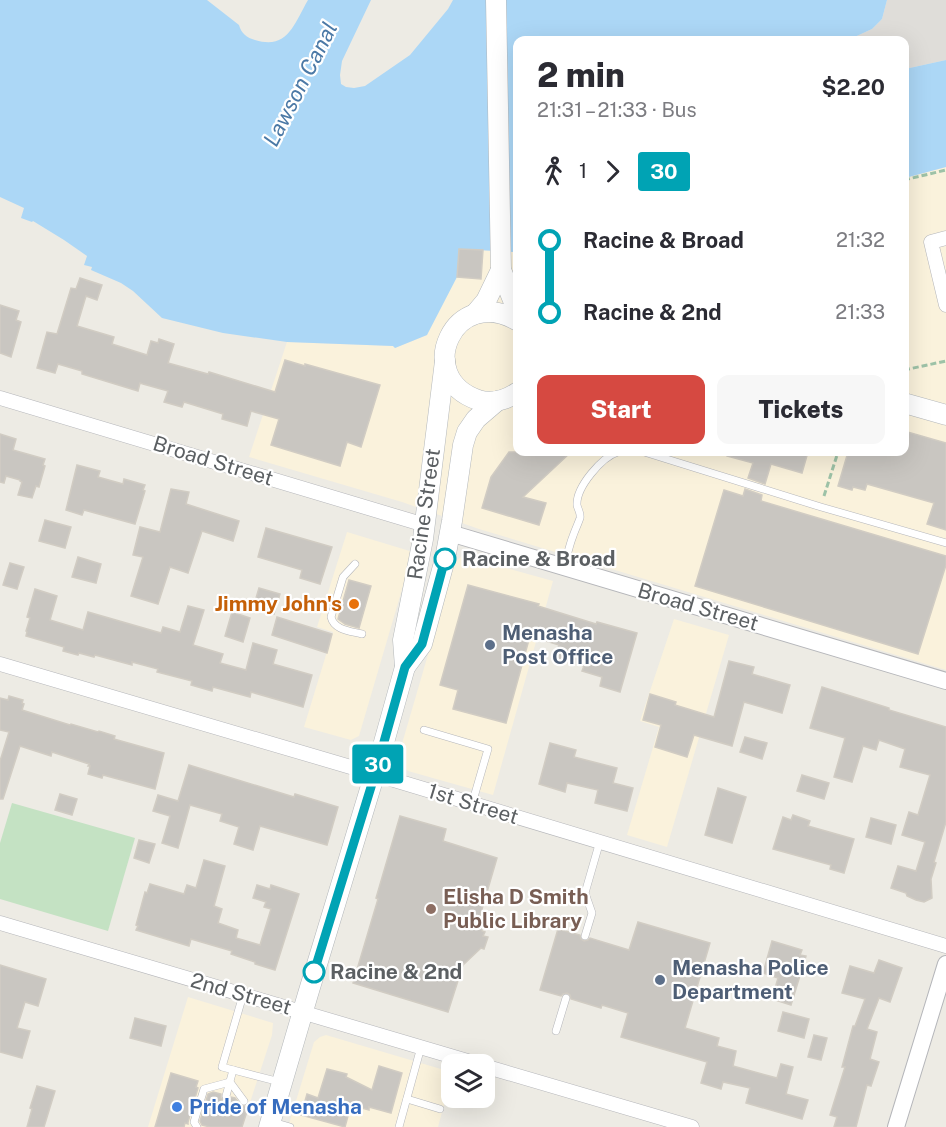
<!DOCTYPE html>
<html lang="en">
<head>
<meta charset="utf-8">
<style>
	:root { --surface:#fff; --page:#f7f7f7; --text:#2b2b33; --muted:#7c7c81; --accent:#d64941 }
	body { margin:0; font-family:"Public Sans",sans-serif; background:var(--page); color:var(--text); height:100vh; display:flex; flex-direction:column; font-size:22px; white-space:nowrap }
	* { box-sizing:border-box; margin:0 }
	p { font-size:20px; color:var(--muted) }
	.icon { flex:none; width:33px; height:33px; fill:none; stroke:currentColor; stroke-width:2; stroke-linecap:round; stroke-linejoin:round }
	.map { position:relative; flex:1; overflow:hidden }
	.sheet { position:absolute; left:513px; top:36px; width:396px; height:420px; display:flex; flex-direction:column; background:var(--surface); border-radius:12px; box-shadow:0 6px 24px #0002 }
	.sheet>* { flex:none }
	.badge { padding:0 12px; border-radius:4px; font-size:21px; line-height:39px }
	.tools { position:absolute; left:441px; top:1054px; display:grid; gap:12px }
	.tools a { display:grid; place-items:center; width:54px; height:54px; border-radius:12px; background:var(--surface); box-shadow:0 6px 24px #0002; font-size:30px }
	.map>.badge { position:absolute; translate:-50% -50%; box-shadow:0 0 0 3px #fff }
	.legs { display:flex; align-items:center; gap:9px; height:66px; padding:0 24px; font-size:20px }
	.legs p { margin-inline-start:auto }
	.headline { display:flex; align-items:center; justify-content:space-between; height:102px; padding:0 24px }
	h1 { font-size:33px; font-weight:800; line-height:45px }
	.cta { display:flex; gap:12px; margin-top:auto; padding:12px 24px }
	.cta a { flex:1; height:69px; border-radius:12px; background:var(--accent); color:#fff; font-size:24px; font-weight:800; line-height:69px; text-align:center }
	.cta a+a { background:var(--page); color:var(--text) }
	ul { padding:0 24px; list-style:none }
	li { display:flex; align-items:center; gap:21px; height:72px; font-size:22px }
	li i { display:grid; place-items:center; width:9px; height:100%; margin:0 8px; background:currentColor }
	li i::after { content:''; width:15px; height:15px; margin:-8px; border:4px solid; border-radius:50%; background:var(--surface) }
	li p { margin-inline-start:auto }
	li:first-child i { background:linear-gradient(#0000 50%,currentColor 0) }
	li:last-child i { background:linear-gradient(currentColor 50%,#0000 0) }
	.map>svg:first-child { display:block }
</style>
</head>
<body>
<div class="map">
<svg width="946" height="1127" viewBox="0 0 946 1127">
	<rect width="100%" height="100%" fill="#edebe4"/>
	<!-- commercial -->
	<g fill="#faf2dc">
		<polygon points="946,167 946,670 479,529 402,502 249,457 287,342 393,346 395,348 427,335 459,249 514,252 517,250 518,452 904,452 905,178"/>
		<polygon points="347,532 413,552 359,736 351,740 304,727 333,632 317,627"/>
		<polygon points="470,553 475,553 478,560 553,581 493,795 408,771 399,762 399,754 455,562 462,556"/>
		<polygon points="674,619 729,635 667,847 627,835 659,727 640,721"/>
		<polygon points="188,997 273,1023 272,1035 242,1127 148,1127"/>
		<polygon points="326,1035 451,1072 451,1079 438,1127 288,1127 314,1042 320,1037"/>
	</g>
	<!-- industrial -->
	<polygon fill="#dfddd9" points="887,0 946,0 946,60 905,69 904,40 848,40 872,29 882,19"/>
	<!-- green -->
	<polygon fill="#c4e2c3" points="12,803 135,838 108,931 0,899 0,843"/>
	<!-- water -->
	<g fill="#acd7f6">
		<path d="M0,0H207L239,25C241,33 247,38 255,40C288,50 294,24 308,0H371L342,61L340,75L341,84L346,87L354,88L365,86L410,55L448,9L453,0H887L882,19L872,29L848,40H518L517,250L514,252L459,249L457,277L427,335L395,348L393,346L287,342L223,333L162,318L133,291L121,283L91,270L92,267L84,265L87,256L64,240L33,221L32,222L21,218L24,208L0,197Z"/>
		<polygon points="946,60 946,167 905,178 905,69"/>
	</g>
	<!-- building -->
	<g fill="#c9c6c1" stroke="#d1ccc3" stroke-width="1.5">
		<polygon points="459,249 483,250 481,279 457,277"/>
		<polygon points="80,278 102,285 97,300 86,296 77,326 114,337 112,344 147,355 151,341 158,343 159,339 174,344 168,363 208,374 209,372 275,392 285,360 305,366 305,364 380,385 361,447 347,442 340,466 271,445 279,419 251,411 247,426 222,419 223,414 184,402 182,407 164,402 168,391 143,384 140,383 138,391 82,374 82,371 58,364 55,373 37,368 47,332 57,334 71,288 76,289"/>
		<polygon points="0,305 19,311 16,320 21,322 11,357 0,353"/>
		<polygon points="904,431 946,443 946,530 927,524 934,503 867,484 865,490 853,487 852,490 838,486 848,452 904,452"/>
		<polygon points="0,434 16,439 13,450 45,459 43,465 45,466 39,487 36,486 32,498 18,495 22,482 20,481 20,480 6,476 4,483 0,482"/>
		<polygon points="509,452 571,452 523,497 546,503 539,525 482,508 491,477"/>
		<polygon points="728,452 808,452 802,473 771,464 765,484 748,478 753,463 727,456"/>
		<polygon points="77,465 100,471 98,477 123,484 124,479 145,485 143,490 145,491 135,524 84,510 82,515 66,510"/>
		<polygon points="171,489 189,492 186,504 239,521 233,541 202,531 188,573 170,567 158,604 131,596 143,557 133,555 140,527 160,532"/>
		<polygon points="745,489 762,495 761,501 946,556 946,565 918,654 695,586 724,490 743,496"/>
		<polygon points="45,520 71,527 65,548 39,541"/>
		<polygon points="266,528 332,547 320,584 300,578 302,570 258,557"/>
		<polygon points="78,557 101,564 96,583 72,577"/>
		<polygon points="10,563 24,567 17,589 3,585"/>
		<polygon points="349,580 371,586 359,628 345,624 338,619"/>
		<polygon points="468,585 539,604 538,606 596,624 597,622 637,633 620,692 600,686 602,677 582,671 584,666 555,658 559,645 530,636 506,723 453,709 458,690 440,685"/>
		<polygon points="259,588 280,594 274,614 253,608"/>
		<polygon points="35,589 57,596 50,620 83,630 88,612 161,633 163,627 180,632 188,606 204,610 193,645 223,654 220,663 246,670 253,643 277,650 273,664 312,675 303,707 251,692 250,697 213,687 212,691 191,685 192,681 157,672 158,669 132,662 132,665 95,655 94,657 79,653 78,655 63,651 64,647 26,636 27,632 26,631 30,618 27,617"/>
		<polygon points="232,612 250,618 243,642 225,636"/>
		<polygon points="277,617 332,634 327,653 272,635"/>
		<polygon points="729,661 754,667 752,674 790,685 782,713 744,702 732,746 694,735 687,757 655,747 661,725 643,720 650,694 676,702 675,705 714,717"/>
		<polygon points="822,687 889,708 889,710 946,727 946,822 934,862 936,863 931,879 932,898 924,902 916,900 907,896 906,893 891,888 898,866 916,871 925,842 902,835 909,812 918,815 930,775 900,767 905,749 879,740 876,750 863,746 852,782 834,777 845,738 810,728"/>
		<polygon points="9,696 23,700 22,703 24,704 22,710 70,725 71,724 98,732 99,731 115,736 114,739 164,753 155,789 103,775 102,778 88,774 90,766 88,766 89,764 52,752 51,756 20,746 3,799 0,799 0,761 9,732 0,730 0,698 8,700"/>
		<polygon points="745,737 767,743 762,759 740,752"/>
		<polygon points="550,743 576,750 574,757 617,768 613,783 633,788 627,811 595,803 598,790 567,783 565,792 539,784"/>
		<polygon points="189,765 294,797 295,794 338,807 327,845 260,826 253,850 234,844 239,827 220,821 222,814 190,805 178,848 162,843 170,816 153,811 158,795 178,801"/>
		<polygon points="802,775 829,783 824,799 797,791"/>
		<polygon points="718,788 746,797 732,843 705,835"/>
		<polygon points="60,794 77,799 72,815 55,810"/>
		<polygon points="793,815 810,821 808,826 854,839 844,873 830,869 831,865 773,849 783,817 791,820"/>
		<polygon points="400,816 446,829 443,841 497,858 480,916 482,931 485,932 483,936 488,937 484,949 481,948 463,965 448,1012 353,983 378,899 376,898"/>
		<polygon points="871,818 896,825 891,844 866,837"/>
		<polygon points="139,840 155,844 149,863 134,858"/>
		<polygon points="204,860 225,866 214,906 222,909 218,923 238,930 236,938 260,945 271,909 264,907 266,902 253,898 257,885 270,889 271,885 299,894 275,970 255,964 255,962 231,954 232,951 191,939 189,946 136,930 138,926 136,925 145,892 147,893 150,884 184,894 187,885 196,888"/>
		<polygon points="638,922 710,943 685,1028 719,1038 717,1046 736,1051 733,1066 777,1078 781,1064 793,1067 786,1094 808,1100 802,1119 746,1103 750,1088 723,1082 721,1089 701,1083 707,1062 621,1037 628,1013 602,1005 601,1008 571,999 570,995 567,993 563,994 561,996 540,990 558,929 580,935 581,939 584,941 588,940 590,938 629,950"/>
		<polygon points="772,941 802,950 800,955 806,956 791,1005 772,999 778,978 763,973"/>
		<polygon points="879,960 902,968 890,1002 879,998 867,1029 877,1032 870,1059 879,1062 871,1086 867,1085 856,1127 834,1127 837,1117 830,1115 845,1067 842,1067 853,1026 855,1026 865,999 842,993 850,966 874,973"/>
		<polygon points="0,965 46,979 38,1006 25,1002 17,1028 30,1031 22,1058 0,1052"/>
		<polygon points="783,1012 809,1019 804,1038 778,1031"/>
		<polygon points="135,1018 166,1026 161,1046 130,1038"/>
		<polygon points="814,1035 827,1038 821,1060 808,1057"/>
		<polygon points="379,1066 402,1073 391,1113 369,1107 369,1110 351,1105 345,1127 301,1115 307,1094 318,1098 327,1069 347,1074 346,1077 372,1090"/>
		<polygon points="171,1073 198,1081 196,1087 198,1088 188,1122 188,1124 185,1123 184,1127 155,1127"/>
		<polygon points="37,1086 55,1091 44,1127 27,1127 32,1109 30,1108"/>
		<polygon points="213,1092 221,1094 221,1098 224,1101 228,1101 231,1097 235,1098 242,1106 247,1106 250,1102 242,1127 210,1127 202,1125 200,1121 208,1094"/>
	</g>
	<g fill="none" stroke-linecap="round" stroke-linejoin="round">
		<!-- service casing -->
		<g stroke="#b5b6ba" stroke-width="8">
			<g id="service">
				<polyline points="644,452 821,507 946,543"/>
				<path d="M355,564L343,577L331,617C334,630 350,631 362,634"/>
				<path d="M564,567C567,557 569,546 573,536C575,530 578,524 580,518C581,513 578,510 577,505C576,487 602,457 618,452"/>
				<polyline points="424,730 488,749 472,804"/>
				<polyline points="585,936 592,913 585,893 600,841"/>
				<polyline points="243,995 222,1067 280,1082"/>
				<polyline points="556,1031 566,998"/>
				<polyline points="226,1096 233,1070"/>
				<polyline points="407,1099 440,1109"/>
				<polyline points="273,1122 290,1127"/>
				<polyline points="197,1127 194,1122 204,1089 230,1082 244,1101"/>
				<polyline points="399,1127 421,1047"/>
			</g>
		</g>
		<!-- minor casing -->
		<g stroke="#b5b6ba" stroke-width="15">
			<g id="minor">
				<polyline points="946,238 931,242 946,305"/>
				<polyline points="0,398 425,525"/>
				<polyline points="0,664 354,768 946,946"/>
				<polyline points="0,923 481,1065"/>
				<polyline points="484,1066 692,1127"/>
			</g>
		</g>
		<!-- tertiary casing -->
		<g stroke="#b5b6ba" stroke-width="18">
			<g id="tertiary">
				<polyline points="450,533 946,681"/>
				<polyline points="896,1127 946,964"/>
			</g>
		</g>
		<!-- secondary casing -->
		<g stroke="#b3b7ba" stroke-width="21">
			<g id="secondary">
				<polyline points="496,0 501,270 513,300 518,320"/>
				<polyline points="475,314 486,301 501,270"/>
				<path d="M518,321C454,283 412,377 478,400C491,404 506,400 518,392"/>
				<polyline points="904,403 946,415"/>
				<polyline points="405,667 422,644 445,559 452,521 463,445 467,432 476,419 497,401"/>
				<polyline points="269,1127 308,994 381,753 405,667 403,640 423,539 445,361"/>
			</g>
		</g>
		<!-- path -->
		<g stroke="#9dc2a7" stroke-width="3" stroke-dasharray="6 3" stroke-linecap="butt">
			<polyline points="904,180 946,170"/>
			<polyline points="904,370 946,361"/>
			<polyline points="824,496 838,452"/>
		</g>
		<!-- service -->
		<use href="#service" stroke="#fff" stroke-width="7"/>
		<!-- minor -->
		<use href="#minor" stroke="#fff" stroke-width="14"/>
		<!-- tertiary -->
		<use href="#tertiary" stroke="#fff" stroke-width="16"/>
		<!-- secondary -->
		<use href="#secondary" stroke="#fff" stroke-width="20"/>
	</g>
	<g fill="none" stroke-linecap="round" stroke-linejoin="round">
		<!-- line-1 casing -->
		<g stroke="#fff" stroke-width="14">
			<polyline id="line-1" points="314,972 375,774 405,667 422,644 445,559"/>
		</g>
		<!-- line-1 -->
		<use href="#line-1" stroke="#00a3b4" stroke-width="9"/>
	</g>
	<!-- markers -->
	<g fill="#fff" stroke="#00a3b4" stroke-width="3">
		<circle cx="445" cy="559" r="10"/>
		<circle cx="314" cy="972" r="10"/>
	</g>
	<circle fill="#e8710a" stroke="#fff" stroke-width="2" cx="354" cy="604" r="6"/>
	<g fill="#5c6f8a" stroke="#fff" stroke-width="2">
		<circle cx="490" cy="645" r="6"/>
		<circle cx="660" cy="980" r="6"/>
	</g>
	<circle fill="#8d6e63" stroke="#fff" stroke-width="2" cx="431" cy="909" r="6"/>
	<circle fill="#3f7fe0" stroke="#fff" stroke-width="2" cx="177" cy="1107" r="6"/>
	<g text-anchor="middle" stroke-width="4.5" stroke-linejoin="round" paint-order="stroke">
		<!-- street labels -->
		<g font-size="21" fill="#5c6063" stroke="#fff">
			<text transform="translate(213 461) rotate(17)" y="7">Broad Street</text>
			<text transform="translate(424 514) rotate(-82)" y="7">Racine Street</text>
			<text transform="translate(698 607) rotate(16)" y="7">Broad Street</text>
			<text transform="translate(473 804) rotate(17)" y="7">1st Street</text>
			<text transform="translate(241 994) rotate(16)" y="7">2nd Street</text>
		</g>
		<!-- stop labels -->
		<g font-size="21" font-weight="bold" fill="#5c6063" stroke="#fff" text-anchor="start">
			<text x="462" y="566">Racine &amp; Broad</text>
			<text x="330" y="979">Racine &amp; 2nd</text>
		</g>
		<!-- food labels -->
		<g font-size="21" font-weight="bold" fill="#c56008" stroke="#fff" text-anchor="end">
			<text x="342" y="611">Jimmy John's</text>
		</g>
		<!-- service labels -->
		<g font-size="21" font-weight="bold" fill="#4e5e75" stroke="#fff" text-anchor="start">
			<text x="502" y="640">Menasha<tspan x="502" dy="24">Post Office</tspan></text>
			<text x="672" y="975">Menasha Police<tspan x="672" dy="24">Department</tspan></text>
		</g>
		<!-- education labels -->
		<g font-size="21" font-weight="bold" fill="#785e54" stroke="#fff" text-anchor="start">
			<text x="443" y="904">Elisha D Smith<tspan x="443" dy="24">Public Library</tspan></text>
		</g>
		<!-- shop labels -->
		<g font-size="21" font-weight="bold" fill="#366cbe" stroke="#fff" text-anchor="start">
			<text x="189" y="1114">Pride of Menasha</text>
		</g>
		<!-- water labels -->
		<g font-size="22" font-style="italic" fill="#4b79a6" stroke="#fff">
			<text transform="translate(300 84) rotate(-63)" y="8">Lawson Canal</text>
		</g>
	</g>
</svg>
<div class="tools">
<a><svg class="icon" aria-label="layers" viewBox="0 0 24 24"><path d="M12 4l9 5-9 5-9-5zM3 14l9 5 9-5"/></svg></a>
</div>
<b class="badge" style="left:378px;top:764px;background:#00a3b4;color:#fff">30</b>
<section class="sheet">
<div class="headline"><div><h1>2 min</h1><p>21:31 – 21:33 · Bus</p></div><b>$2.20</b></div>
<div class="legs"><svg class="icon" aria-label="walk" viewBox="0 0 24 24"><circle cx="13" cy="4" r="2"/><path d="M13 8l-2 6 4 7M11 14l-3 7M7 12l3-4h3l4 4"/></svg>1<svg class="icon" aria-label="forward" viewBox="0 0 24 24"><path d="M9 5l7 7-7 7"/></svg><b class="badge" style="background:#00a3b4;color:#fff">30</b></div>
<ul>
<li><i style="color:#00a3b4"></i><b>Racine &amp; Broad</b><p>21:32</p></li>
<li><i style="color:#00a3b4"></i><b>Racine &amp; 2nd</b><p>21:33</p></li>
</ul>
<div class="cta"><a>Start</a><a>Tickets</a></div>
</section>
</div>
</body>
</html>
